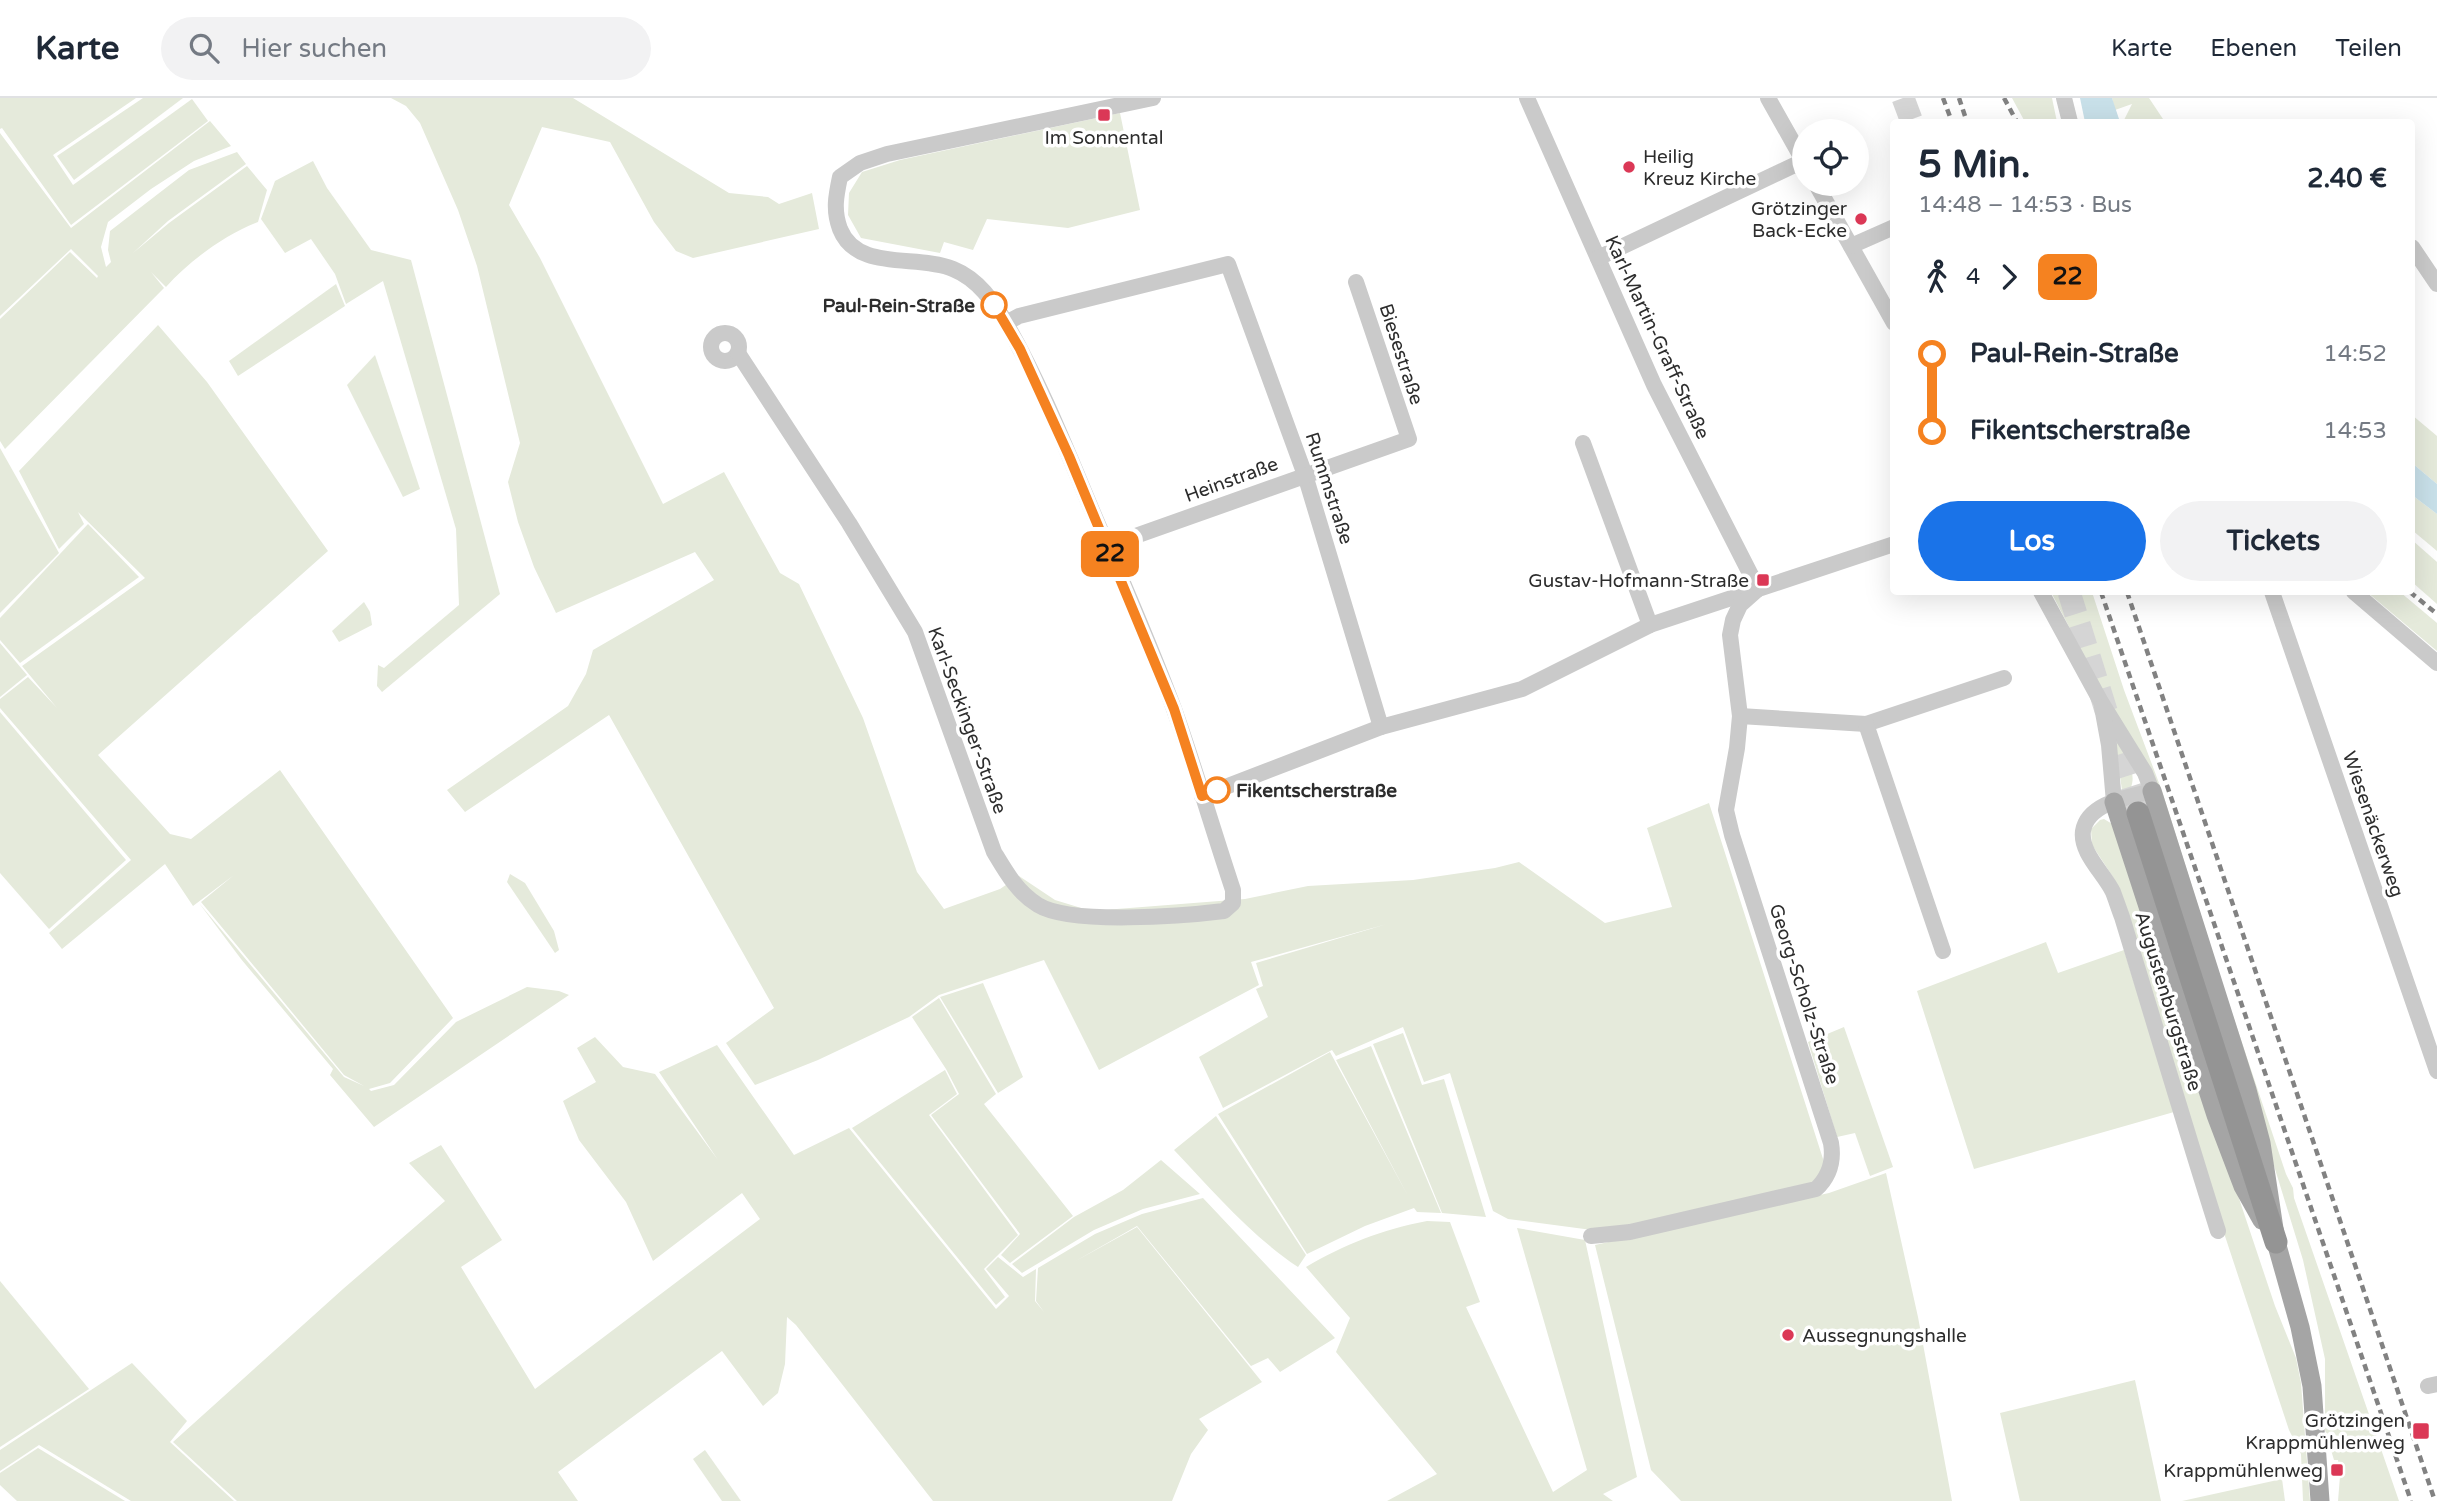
<!DOCTYPE html>
<html lang="de">
<head>
<meta charset="utf-8">
<style>
	:root { --surface:#fff; --page:#f2f2f3; --text:#1f2937; --muted:#747a83; --line:#e0e1e3; --accent:#1a73e8 }
	body { margin:0; font-family:"Varela Round",sans-serif; background:var(--page); color:var(--text); height:100vh; display:flex; flex-direction:column; font-size:26px; white-space:nowrap }
	* { box-sizing:border-box; margin:0 }
	p { font-size:23px; color:var(--muted) }
	.icon { flex:none; width:38px; height:38px; fill:none; stroke:currentColor; stroke-width:2; stroke-linecap:round; stroke-linejoin:round }
	.map { position:relative; flex:1; overflow:hidden }
	.side { position:absolute; left:1890px; top:21px; width:525px; height:476px; display:flex; flex-direction:column; background:var(--surface); border-radius:7px; box-shadow:0 7px 28px #0002 }
	.side>* { flex:none }
	.badge { padding:0 14px; border-radius:10px; font-size:24px; line-height:46px }
	.tools { position:absolute; left:1792px; top:21px; display:grid; gap:14px }
	.tools a { display:grid; place-items:center; width:77px; height:77px; border-radius:50%; background:var(--surface); box-shadow:0 7px 28px #0002; font-size:35px }
	.map>.badge { position:absolute; translate:-50% -50%; box-shadow:0 0 0 4px #fff }
	.legs { display:flex; align-items:center; gap:10px; height:77px; padding:0 28px; font-size:23px }
	.legs p { margin-inline-start:auto }
	.summary { display:flex; align-items:center; justify-content:space-between; height:119px; padding:0 28px }
	h1 { font-size:38px; font-weight:800; line-height:52px }
	.button { display:flex; gap:14px; margin-top:auto; padding:14px 28px }
	.button a { flex:1; height:80px; border-radius:42px; background:var(--accent); color:#fff; font-size:28px; font-weight:800; line-height:80px; text-align:center }
	.button a+a { background:var(--page); color:var(--text) }
	ul { padding:0 28px; list-style:none }
	li { display:flex; align-items:center; gap:24px; height:77px; font-size:26px }
	li i { display:grid; place-items:center; width:10px; height:100%; margin:0 9px; background:currentColor }
	li i::after { content:''; width:18px; height:18px; margin:-9px; border:5px solid; border-radius:50%; background:var(--surface) }
	li p { margin-inline-start:auto }
	li:first-child i { background:linear-gradient(#0000 50%,currentColor 0) }
	li:last-child i { background:linear-gradient(currentColor 50%,#0000 0) }
	header { display:flex; align-items:center; gap:42px; box-sizing:border-box; height:98px; padding:0 35px; background:var(--surface); border-bottom:2px solid var(--line) }
	header strong { font-size:33px }
	nav { display:flex; gap:38px; margin-inline-start:auto; font-size:24px }
	.search { width:490px; height:63px; background:var(--page); display:flex; align-items:center; gap:18px; box-sizing:border-box; padding:0 24px; border-radius:38px; color:var(--muted); font-size:26px }
	.map>svg:first-child { display:block }
</style>
</head>
<body>
<header>
<strong>Karte</strong>
<div class="search"><svg class="icon" aria-label="search" viewBox="0 0 24 24"><circle cx="10" cy="10" r="6"/><path d="M15 15l6 6"/></svg>Hier suchen</div>
<nav><a>Karte</a><a>Ebenen</a><a>Teilen</a></nav>
</header>
<div class="map">
<svg width="2437" height="1403" viewBox="0 0 2437 1403">
	<rect width="100%" height="100%" fill="#fff"/>
	<!-- green -->
	<g fill="#e5eadb">
		<polygon points="0,0 136,0 53,57 73,87 192,1 208,23 71,127 2,30 0,31"/>
		<polygon points="143,0 183,0 74,82 57,58"/>
		<polygon points="391,0 573,0 729,95 768,99 779,106 812,95 819,131 693,160 676,153 654,124 610,44 542,29 509,107 540,160 663,406 724,374 780,475 799,486 863,620 917,774 944,811 1000,791 1019,778 1055,802 1091,813 1245,801 1308,788 1413,782 1495,770 1519,764 1605,825 1672,809 1647,730 1709,705 1824,1064 1818,1083 1607,1134 1508,1121 1493,1113 1450,975 1424,984 1403,929 1336,958 1332,952 1223,1010 1199,959 1268,919 1256,891 1263,888 1256,865 1387,826 1251,864 1259,887 1099,972 1044,862 939,897 909,919 818,962 755,987 726,945 774,910 609,617 465,714 447,692 568,608 586,576 593,552 714,482 695,454 556,515 534,469 518,424 508,384 520,345 477,168 458,112 420,25 406,8"/>
		<polygon points="2012,0 2052,0 2057,24 2025,24"/>
		<polygon points="2112,0 2149,0 2165,24 2123,24 2132,6 2115,12"/>
		<polygon points="1120,15 1140,112 1068,130 987,121 973,152 944,144 940,155 861,140 848,117 849,95 862,74 900,62"/>
		<path d="M210,23L231,48L194,63L151,91L108,124L101,149L106,169L111,164L108,152L110,133L189,72L237,54L246,66L168,123L133,155L169,125L247,68L267,92L258,124C225,137 190,162 166,189L151,174L164,190L5,351L0,343V221L70,154L97,180L98,178L71,151L0,218V35L71,130Z"/>
		<polygon points="313,63 327,90 371,152 411,162 500,496 382,594 377,588 378,567 384,570 459,507 456,431 383,183 346,206 335,176 311,141 285,155 261,121 275,83"/>
		<polygon points="336,186 345,208 238,278 229,263"/>
		<polygon points="158,227 207,284 328,453 98,657 170,736 191,741 280,672 453,920 390,985 369,991 371,993 394,987 456,924 527,889 559,893 569,897 374,1029 330,977 333,971 241,861 199,805 344,979 364,988 344,977 201,804 234,777 193,808 165,766 62,851 49,835 131,762 0,610 0,601 28,579 57,610 22,568 145,480 78,414 84,426 59,451 19,373"/>
		<polygon points="375,257 420,391 403,399 347,287"/>
		<polygon points="2412,317 2437,338 2437,386 2412,365"/>
		<polygon points="0,350 59,455 0,515"/>
		<polygon points="2412,397 2437,416 2437,453 2412,432"/>
		<polygon points="88,426 139,479 20,565 0,542 0,520"/>
		<polygon points="2412,442 2437,464 2437,506 2412,484"/>
		<polygon points="2051,494 2092,494 2124,592 2162,693 2226,897 2286,1076 2293,1090 2294,1100 2399,1403 2338,1403 2340,1378 2338,1362 2334,1362 2325,1332 2325,1261 2303,1162 2174,742 2106,600"/>
		<polygon points="2367,494 2400,494 2437,525 2437,553"/>
		<polygon points="364,504 370,514 372,527 339,544 332,533"/>
		<polygon points="0,545 27,577 0,599"/>
		<polygon points="0,614 126,762 49,831 0,775"/>
		<path d="M2118,643C2125,656 2137,675 2131,689L2122,692L2115,644Z"/>
		<polygon points="2104,721 2114,727 2275,1208 2296,1260 2301,1285 2310,1403 2303,1403 2301,1356 2289,1332 2223,1132 2113,779 2092,747 2091,731 2100,722"/>
		<polygon points="510,776 525,785 554,833 559,852 555,855 507,784"/>
		<polygon points="2046,844 2058,875 2124,852 2174,1014 1974,1071 1917,893"/>
		<polygon points="983,885 1023,979 998,995 940,899"/>
		<polygon points="939,900 996,996 984,1006 1073,1118 1010,1165 1001,1157 1020,1136 931,1017 959,996 946,971 912,919"/>
		<polygon points="1844,929 1893,1069 1870,1078 1855,1035 1837,1039 1808,944"/>
		<polygon points="1403,935 1422,987 1444,981 1486,1119 1442,1115 1373,946"/>
		<polygon points="595,939 623,969 655,976 718,1062 659,974 717,947 794,1057 849,1030 996,1211 1009,1198 986,1171 998,1159 1023,1179 1036,1171 1035,1203 1044,1214 1036,1203 1038,1170 1095,1136 1142,1116 1203,1100 1335,1240 1280,1274 1268,1260 1251,1268 1137,1128 1074,1164 1137,1129 1262,1284 1199,1321 1153,1264 1208,1332 1191,1356 1172,1403 933,1403 796,1227 787,1219 785,1266 778,1295 763,1308 722,1253 558,1374 578,1403 237,1403 173,1344 343,1191 445,1103 409,1065 441,1047 502,1142 461,1169 535,1291 760,1121 742,1095 653,1163 626,1104 579,1042 563,1003 596,984 577,950"/>
		<polygon points="1371,948 1441,1115 1417,1114 1414,1110 1365,1128 1307,1156 1218,1016 1330,954 1408,1098 1336,962"/>
		<polygon points="945,972 957,996 929,1017 1018,1137 984,1171 1005,1199 996,1207 852,1030"/>
		<path d="M1216,1018L1306,1157L1298,1169C1251,1138 1213,1093 1174,1052Z"/>
		<polygon points="1161,1062 1200,1096 1143,1111 1094,1132 1022,1175 1012,1166 1074,1119 1123,1092"/>
		<polygon points="1886,1075 1918,1219 1952,1403 1681,1403 1651,1372 1595,1147 1829,1095"/>
		<path d="M1427,1123L1450,1124L1480,1204L1466,1209L1553,1394L1587,1372L1517,1130L1585,1142L1637,1379L1603,1396L1613,1403H1387L1437,1376L1336,1254L1350,1220L1306,1169C1345,1146 1381,1132 1427,1123Z"/>
		<polygon points="0,1183 89,1291 0,1349"/>
		<polygon points="132,1265 187,1323 170,1344 234,1403 131,1403 39,1347 0,1373 0,1352"/>
		<polygon points="2135,1282 2161,1403 2020,1403 2000,1315"/>
		<polygon points="38,1350 125,1403 17,1403 0,1387 0,1375"/>
		<polygon points="705,1352 741,1403 722,1403 693,1361"/>
		<polygon points="2282,1381 2285,1403 2182,1403"/>
	</g>
	<!-- water -->
	<g fill="#c8e0e9">
		<polygon points="2080,0 2112,0 2120,24 2085,24"/>
		<polygon points="2412,365 2437,386 2437,416 2412,397"/>
	</g>
	<g fill="none" stroke-linecap="round" stroke-linejoin="round">
		<!-- highway-tunnel -->
		<g stroke="#d5d5d5" stroke-width="23" stroke-dasharray="23 11" stroke-linecap="butt">
			<polyline points="1903,0 1912,24"/>
			<polyline points="2069,494 2138,715"/>
		</g>
		<!-- minor -->
		<g stroke="#cacaca" stroke-width="16">
			<polyline points="1527,0 1654,287 1758,491"/>
			<polyline points="1768,0 1804,64"/>
			<polyline points="2064,0 2070,24"/>
			<polyline points="1816,86 1894,225"/>
			<polyline points="1851,148 1894,129"/>
			<polyline points="2412,149 2437,186"/>
			<polyline points="1598,160 1803,63"/>
			<polyline points="1006,225 1019,218 1228,166 1305,377 1381,629"/>
			<circle cx="725" cy="249" r="14"/>
			<path d="M738,255L849,425L915,534L994,754C1006,774 1017,794 1038,807C1070,827 1184,818 1224,813L1233,805V792C1213,732 1195,670 1174,611C1149,543 1119,476 1091,410C1065,348 1040,285 1007,227C994,204 978,181 953,171C917,156 857,174 840,131C833,112 836,98 840,79L860,65L887,56L1153,0"/>
			<polyline points="1583,345 1650,527"/>
			<polyline points="1108,450 1127,441 1409,341 1356,184"/>
			<path d="M2041,494L2101,604L2145,675L2152,693C2130,699 2088,704 2083,733C2080,755 2104,775 2113,794C2116,802 2119,811 2122,819C2154,924 2185,1029 2218,1133"/>
			<polyline points="2272,494 2437,973"/>
			<polyline points="2354,494 2437,565"/>
			<polyline points="2102,609 2109,647 2114,704"/>
			<polyline points="1740,618 1866,626 2004,580"/>
			<polyline points="1866,626 1943,853"/>
			<polyline points="1202,698 1381,629 1522,591 1650,527 1894,446"/>
			<path d="M1591,1138L1630,1134L1816,1091C1830,1078 1834,1063 1831,1045L1732,737L1726,712L1737,650L1740,618L1730,537L1733,522L1740,507L1758,491"/>
			<polyline points="2428,1288 2437,1286"/>
		</g>
		<!-- major -->
		<g stroke="#a5a5a5" stroke-width="19">
			<polyline points="2152,693 2247,992 2261,1045 2276,1144 2300,1229 2312,1288 2320,1403"/>
			<polyline points="2114,704 2216,1017 2243,1088 2262,1122"/>
		</g>
		<!-- highway -->
		<polyline stroke="#949494" stroke-width="23" points="2138,715 2276,1144"/>
		<!-- rail -->
		<g stroke="#828282" stroke-width="4.5" stroke-dasharray="7 5" stroke-linecap="butt">
			<polyline points="1943,0 1952,24"/>
			<polyline points="1959,0 1967,24"/>
			<polyline points="2004,0 2017,24"/>
			<polyline points="2101,494 2411,1403"/>
			<polyline points="2127,494 2435,1403"/>
			<polyline points="2410,494 2437,516"/>
		</g>
	</g>
	<g fill="none" stroke-linecap="round" stroke-linejoin="round">
		<!-- line-1 casing -->
		<g stroke="#fff" stroke-width="16">
			<polyline id="line-1" points="994,207 1020,251 1069,358 1174,611 1202,698 1217,692"/>
		</g>
		<!-- line-1 -->
		<use href="#line-1" stroke="#f58220" stroke-width="10"/>
	</g>
	<!-- markers -->
	<g fill="#db3856" stroke="#fff" stroke-width="2.5">
		<rect x="1097" y="10" width="14" height="14" rx="3.5"/>
		<circle cx="1629" cy="69" r="7"/>
		<circle cx="1861" cy="121" r="7"/>
		<rect x="1756" y="475" width="14" height="14" rx="3.5"/>
		<circle cx="1788" cy="1237" r="7"/>
		<rect x="2412" y="1324" width="18" height="18" rx="3.5"/>
		<rect x="2330" y="1365" width="14" height="14" rx="3.5"/>
	</g>
	<g fill="#fff" stroke="#f58220" stroke-width="3.5">
		<circle cx="994" cy="207" r="12"/>
		<circle cx="1217" cy="692" r="12"/>
	</g>
	<g text-anchor="middle" stroke-width="7" stroke-linejoin="round" paint-order="stroke">
		<!-- poi labels -->
		<g font-size="19" fill="#2d2d2d" stroke="#fff" text-anchor="end">
			<text x="1104" y="46" text-anchor="middle">Im Sonnental</text>
			<text x="1643" y="65" text-anchor="start">Heilig<tspan x="1643" dy="22">Kreuz Kirche</tspan></text>
			<text x="1847" y="117">Grötzinger<tspan x="1847" dy="22">Back-Ecke</tspan></text>
			<text x="1749" y="489">Gustav-Hofmann-Straße</text>
			<text x="1802" y="1244" text-anchor="start">Aussegnungshalle</text>
			<text x="2405" y="1329">Grötzingen<tspan x="2405" dy="22">Krappmühlenweg</tspan></text>
			<text x="2323" y="1379">Krappmühlenweg</text>
		</g>
		<!-- stop labels -->
		<g font-size="19" font-weight="bold" fill="#2d2d2d" stroke="#fff" text-anchor="end">
			<text x="975" y="214">Paul-Rein-Straße</text>
			<text x="1236" y="699" text-anchor="start">Fikentscherstraße</text>
		</g>
		<!-- street labels -->
		<g font-size="19" fill="#2d2d2d" stroke="#fff">
			<text transform="translate(1658 239) rotate(65)" y="7">Karl-Martin-Graff-Straße</text>
			<text transform="translate(1402 256) rotate(72)" y="7">Biesestraße</text>
			<text transform="translate(1231 381) rotate(-20)" y="7">Heinstraße</text>
			<text transform="translate(1330 390) rotate(72)" y="7">Rummstraße</text>
			<text transform="translate(968 622) rotate(70)" y="7">Karl-Seckinger-Straße</text>
			<text transform="translate(2374 726) rotate(71)" y="7">Wiesenäckerweg</text>
			<text transform="translate(1805 896) rotate(72)" y="7">Georg-Scholz-Straße</text>
			<text transform="translate(2169 903) rotate(73)" y="7">Augustenburgstraße</text>
		</g>
	</g>
</svg>
<div class="tools">
<a><svg class="icon" aria-label="locate" viewBox="0 0 24 24"><circle cx="12" cy="12" r="6"/><path d="M12 2v4M12 18v4M2 12h4M18 12h4"/></svg></a>
</div>
<b class="badge" style="left:1110px;top:456px;background:#f58220;color:#111">22</b>
<section class="side">
<div class="summary"><div><h1>5 Min.</h1><p>14:48 – 14:53 · Bus</p></div><b>2.40 €</b></div>
<div class="legs"><svg class="icon" aria-label="walk" viewBox="0 0 24 24"><circle cx="13" cy="4" r="2"/><path d="M13 8l-2 6 4 7M11 14l-3 7M7 12l3-4h3l4 4"/></svg>4<svg class="icon" aria-label="forward" viewBox="0 0 24 24"><path d="M9 5l7 7-7 7"/></svg><b class="badge" style="background:#f58220;color:#111">22</b></div>
<ul>
<li><i style="color:#f58220"></i><b>Paul-Rein-Straße</b><p>14:52</p></li>
<li><i style="color:#f58220"></i><b>Fikentscherstraße</b><p>14:53</p></li>
</ul>
<div class="button"><a>Los</a><a>Tickets</a></div>
</section>
</div>
</body>
</html>
